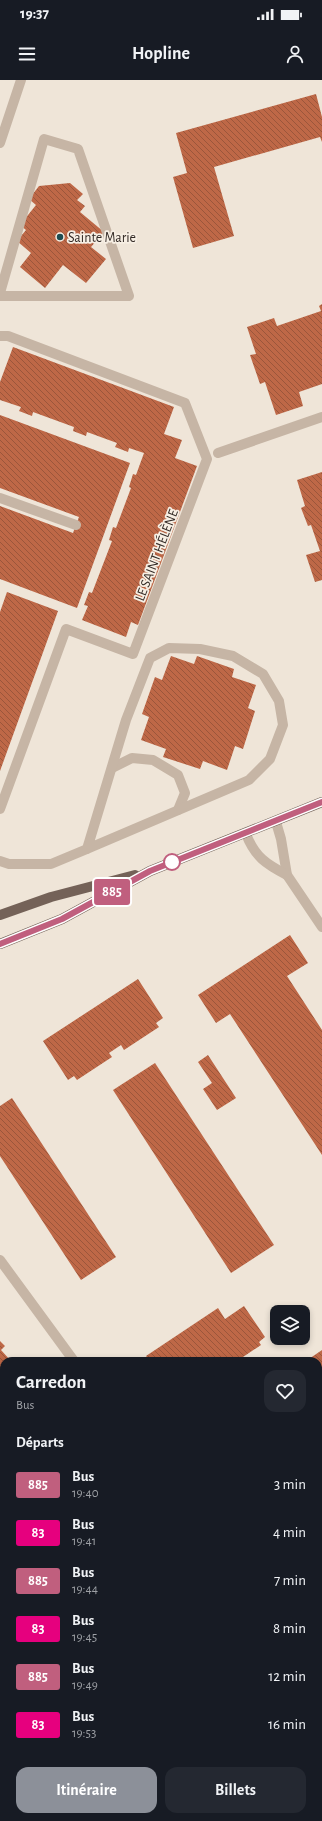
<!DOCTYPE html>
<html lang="fr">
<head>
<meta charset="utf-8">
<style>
	:root { --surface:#171b24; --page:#242831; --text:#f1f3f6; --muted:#9ea1a6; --accent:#8c9099 }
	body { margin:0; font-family:"Alegreya Sans",sans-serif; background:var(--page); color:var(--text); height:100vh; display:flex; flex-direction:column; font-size:15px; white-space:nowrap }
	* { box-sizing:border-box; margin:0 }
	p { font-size:13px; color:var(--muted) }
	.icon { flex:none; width:22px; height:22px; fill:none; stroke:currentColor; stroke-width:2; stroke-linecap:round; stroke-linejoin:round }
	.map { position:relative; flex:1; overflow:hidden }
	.details { position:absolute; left:0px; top:1277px; width:322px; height:464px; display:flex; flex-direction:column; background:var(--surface); border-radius:12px 12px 0 0; box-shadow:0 2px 6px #0003 }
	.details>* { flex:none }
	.badge { padding:0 8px; border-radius:3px; font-size:14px; line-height:26px }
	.fabs { position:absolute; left:270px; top:1225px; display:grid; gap:8px }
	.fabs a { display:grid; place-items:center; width:40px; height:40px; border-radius:8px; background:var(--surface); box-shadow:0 2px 6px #0003; font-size:20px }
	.map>.badge { position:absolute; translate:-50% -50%; box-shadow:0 0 0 2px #fff }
	h2 { padding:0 16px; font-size:15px; line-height:36px }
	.round { display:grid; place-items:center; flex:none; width:42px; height:42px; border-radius:12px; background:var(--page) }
	.head { display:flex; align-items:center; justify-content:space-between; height:68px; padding:0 16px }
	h1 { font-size:19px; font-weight:600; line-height:30px }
	.cta { display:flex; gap:8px; margin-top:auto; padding:8px 16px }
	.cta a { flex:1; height:46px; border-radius:12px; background:var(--accent); color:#fff; font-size:16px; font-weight:600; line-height:46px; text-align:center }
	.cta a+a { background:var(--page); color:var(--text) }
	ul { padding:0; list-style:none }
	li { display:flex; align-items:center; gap:12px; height:48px; padding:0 16px }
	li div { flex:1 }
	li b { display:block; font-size:15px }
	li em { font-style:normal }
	li .badge { min-width:44px; font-weight:700; text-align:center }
	.status { display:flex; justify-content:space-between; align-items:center; height:28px; padding:0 20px; background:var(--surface); direction:ltr }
	.status svg { height:11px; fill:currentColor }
	header { display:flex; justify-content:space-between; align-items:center; height:52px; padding:0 16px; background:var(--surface); font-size:18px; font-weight:600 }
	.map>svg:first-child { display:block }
</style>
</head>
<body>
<div class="status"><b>19:37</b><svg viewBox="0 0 49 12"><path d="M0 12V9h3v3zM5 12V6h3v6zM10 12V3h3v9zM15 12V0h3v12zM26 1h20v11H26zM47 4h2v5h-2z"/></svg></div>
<header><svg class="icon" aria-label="menu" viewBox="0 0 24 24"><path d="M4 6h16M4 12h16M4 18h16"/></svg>Hopline<svg class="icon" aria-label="person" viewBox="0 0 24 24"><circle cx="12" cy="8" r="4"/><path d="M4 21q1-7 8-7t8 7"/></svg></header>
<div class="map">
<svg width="322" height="1741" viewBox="0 0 322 1741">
	<defs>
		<pattern id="building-back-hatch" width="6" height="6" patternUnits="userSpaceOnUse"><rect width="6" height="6" fill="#be6847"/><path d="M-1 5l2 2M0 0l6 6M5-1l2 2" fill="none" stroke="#9b563b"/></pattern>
	</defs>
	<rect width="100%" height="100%" fill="#efe5d8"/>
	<!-- building -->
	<g fill="url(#building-back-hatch)">
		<polygon points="316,14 322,37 322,62 320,57 214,87 234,156 193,168 173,97 187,93 176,53"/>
		<polygon points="70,103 83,114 77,120 85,126 80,132 104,152 91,167 106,179 86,203 63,185 45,208 20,187 31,173 17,161 26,150 20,145 36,125 29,119 39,106"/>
		<polygon points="322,224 322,304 299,312 303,326 276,335 265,302 260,304 250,275 256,274 247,247 274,238 277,246 321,231 319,226"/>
		<polygon points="13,267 174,327 164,354 182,360 175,378 197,386 138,545 131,542 126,557 82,540 88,526 84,525 89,512 92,513 112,461 109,460 113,447 116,448 131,408 129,407 133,394 136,395 144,373 129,368 128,372 115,367 117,363 87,352 86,356 73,351 74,347 33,332 32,336 19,331 21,327 0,320 0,302"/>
		<polygon points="0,335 130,383 77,528 0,499 0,426 73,453 79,437 0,408"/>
		<polygon points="322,392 322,500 315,502 306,475 320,471 311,445 308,446 301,428 305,426 297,400"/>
		<polygon points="7,512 58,531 0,691 0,532"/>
		<polygon points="171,576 194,584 197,576 234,589 232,597 256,605 248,628 255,631 243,669 235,666 227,690 203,681 200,689 163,677 166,669 141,660 149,637 142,634 155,597 162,600"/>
		<polygon points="290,855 308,883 287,896 322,950 322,1075 230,934 216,943 198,915"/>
		<polygon points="138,899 163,938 156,943 159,947 124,970 121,965 109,973 112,977 77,1000 74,996 68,1000 43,961"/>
		<polygon points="208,975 236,1018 217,1030 203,1009 212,1003 198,982"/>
		<polygon points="155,983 274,1165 231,1193 113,1010"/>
		<polygon points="12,1018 116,1177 81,1200 0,1076 0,1026"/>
		<polygon points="244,1226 265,1257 259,1262 261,1265 240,1279 241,1281 150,1281 146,1276 218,1228 225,1239"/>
		<polygon points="0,1261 5,1266 1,1270 11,1281 4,1281 4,1294 0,1298"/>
		<polygon points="322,1270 322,1339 318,1333 318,1281 306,1281"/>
		<polygon points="4,1351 4,1376 0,1371 0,1354"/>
		<polygon points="4,1380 4,1448 0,1451 0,1383"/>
		<polygon points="318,1438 322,1444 322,1483 318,1486"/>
		<polygon points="0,1452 4,1457 4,1463 0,1466"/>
		<polygon points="0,1592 4,1597 0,1601 4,1606 4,1615 0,1618"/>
		<polygon points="4,1695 4,1737 39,1737 42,1741 0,1741 0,1698"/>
		<polygon points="137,1737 219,1737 222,1741 140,1741"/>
	</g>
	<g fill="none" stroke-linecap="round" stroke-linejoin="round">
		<!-- minor -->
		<g stroke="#c6b5a5" stroke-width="10">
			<polyline points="0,63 21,0"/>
			<polyline points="0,213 44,59 78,69 129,216 0,216"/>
			<polyline points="0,256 8,256 185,323 207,379 133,574 66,549 0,729"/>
			<polyline points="218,373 322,337"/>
			<polyline points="0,418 76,445"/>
			<polyline points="112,688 132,678 153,680 178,695 185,713 178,730"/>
			<polyline points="276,742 281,759 287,795 322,847"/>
			<path d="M246,754C255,777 266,784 287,795"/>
			<polyline points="0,781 9,784 51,784 87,769 249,700 270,679 283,645 279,621 263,594 233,576 200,569 169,568 150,578 126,640 87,769"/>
			<polyline points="0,1180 74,1281"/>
			<polyline points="0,1504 4,1501"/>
			<polyline points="0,1545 4,1552"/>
			<polyline points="318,1604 322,1609"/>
			<polyline points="0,1663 4,1660"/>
			<polyline points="318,1720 322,1721"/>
			<polyline points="318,1731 322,1728"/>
			<polyline points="258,1741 264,1737"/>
			<polyline points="305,1741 310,1737"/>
		</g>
		<!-- major -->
		<g stroke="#746258" stroke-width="10">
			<polyline points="0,835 51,817 135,795"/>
			<polyline points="0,864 62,839 150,791 322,722"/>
		</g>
	</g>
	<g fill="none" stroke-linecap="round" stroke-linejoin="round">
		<!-- line casing -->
		<g stroke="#fff" stroke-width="9">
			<polyline id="line" points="0,864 62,839 150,791 322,722"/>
		</g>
		<!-- line -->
		<use href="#line" stroke="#c05f7e" stroke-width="6"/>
	</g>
	<!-- markers -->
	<circle fill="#1e4c51" stroke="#f7efe4" stroke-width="1.5" cx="60" cy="157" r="4"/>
	<circle fill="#fff" stroke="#c05f7e" stroke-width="2" cx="172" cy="782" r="8"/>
	<g text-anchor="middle" stroke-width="3.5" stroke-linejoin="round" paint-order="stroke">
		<!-- poi labels -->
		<g font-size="14" fill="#332a26" stroke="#f7efe4" text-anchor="start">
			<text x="68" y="162">Sainte Marie</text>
		</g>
		<!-- street labels -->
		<g font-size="14" fill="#332a26" stroke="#f7efe4">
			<text transform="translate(156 475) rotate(-69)" y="5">LE SAINT HÉLÈNE</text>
		</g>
	</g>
</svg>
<div class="fabs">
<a><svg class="icon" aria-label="layers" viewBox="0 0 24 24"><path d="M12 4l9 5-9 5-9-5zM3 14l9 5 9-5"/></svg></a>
</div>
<b class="badge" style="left:112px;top:812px;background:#c05f7e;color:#fff">885</b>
<section class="details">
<div class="head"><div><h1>Carredon</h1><p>Bus</p></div><a class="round"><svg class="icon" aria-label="heart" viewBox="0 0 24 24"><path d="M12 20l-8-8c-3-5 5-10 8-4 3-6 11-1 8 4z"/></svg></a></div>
<h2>Départs</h2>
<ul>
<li><span class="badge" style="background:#c05f7e;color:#fff">885</span><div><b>Bus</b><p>19:40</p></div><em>3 min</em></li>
<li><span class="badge" style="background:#e6007e;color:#fff">83</span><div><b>Bus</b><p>19:41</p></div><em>4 min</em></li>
<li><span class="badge" style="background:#c05f7e;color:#fff">885</span><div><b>Bus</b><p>19:44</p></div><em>7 min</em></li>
<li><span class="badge" style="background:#e6007e;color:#fff">83</span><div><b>Bus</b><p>19:45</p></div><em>8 min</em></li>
<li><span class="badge" style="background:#c05f7e;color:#fff">885</span><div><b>Bus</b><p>19:49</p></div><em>12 min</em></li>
<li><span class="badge" style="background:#e6007e;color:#fff">83</span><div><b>Bus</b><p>19:53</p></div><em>16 min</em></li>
</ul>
<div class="cta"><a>Itinéraire</a><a>Billets</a></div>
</section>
</div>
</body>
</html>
